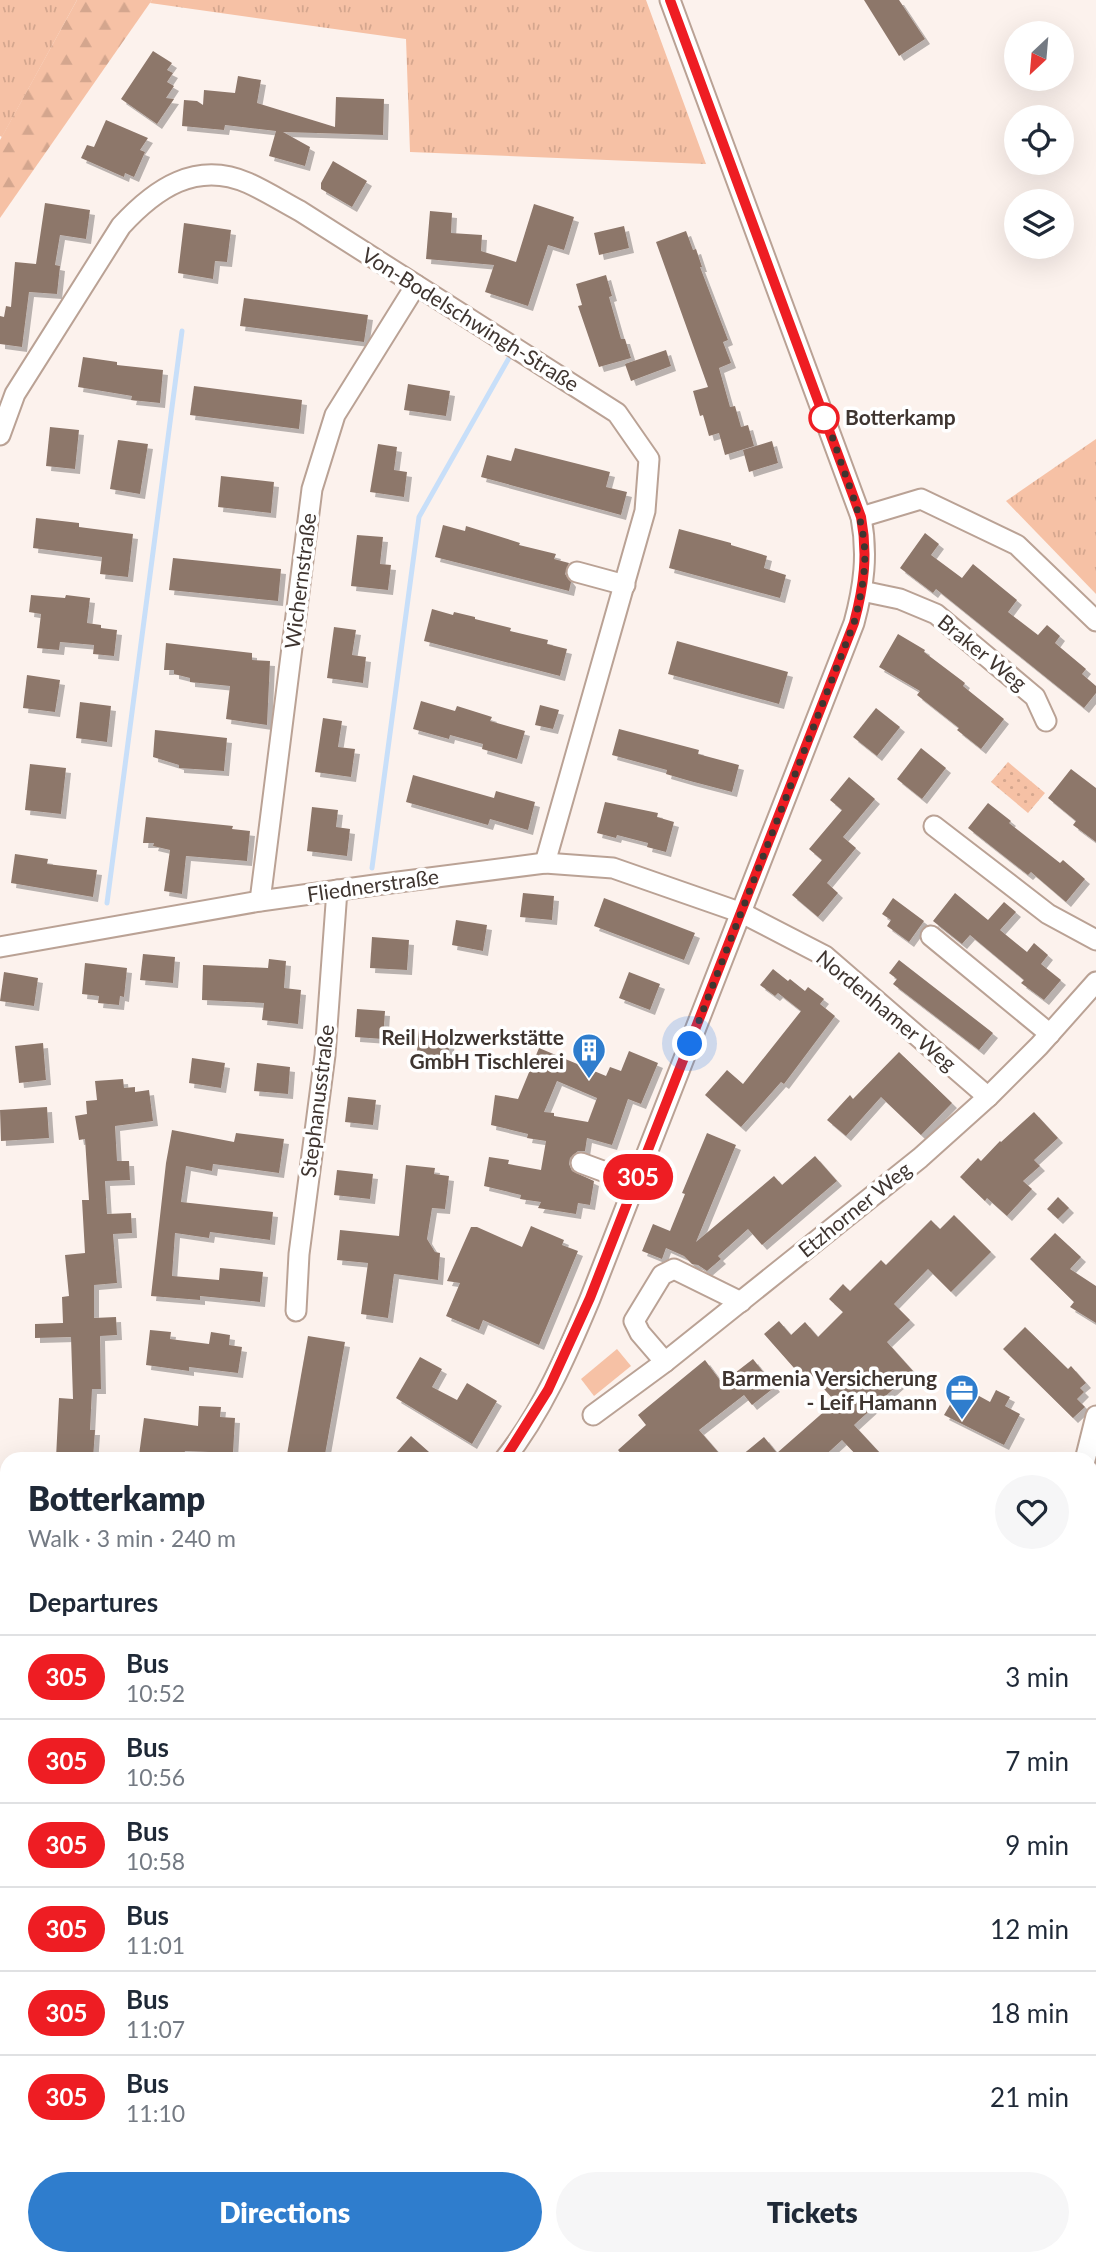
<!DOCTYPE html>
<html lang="en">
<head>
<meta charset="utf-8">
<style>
	:root { --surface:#fff; --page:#f6f6f7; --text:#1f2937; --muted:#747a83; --line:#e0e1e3; --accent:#2f7dcd }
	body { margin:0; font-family:Lato,sans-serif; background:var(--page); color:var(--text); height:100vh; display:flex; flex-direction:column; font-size:26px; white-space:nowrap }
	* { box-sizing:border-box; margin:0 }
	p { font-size:23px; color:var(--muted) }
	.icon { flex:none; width:38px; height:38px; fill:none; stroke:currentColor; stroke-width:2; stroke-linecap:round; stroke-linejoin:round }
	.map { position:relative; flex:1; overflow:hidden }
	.sheet { position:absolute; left:0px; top:1452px; width:1097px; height:814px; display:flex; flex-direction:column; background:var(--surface); border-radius:21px 21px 0 0; box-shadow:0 7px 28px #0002 }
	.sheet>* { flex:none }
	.badge { padding:0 14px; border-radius:23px; font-size:24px; line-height:46px }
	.needle { width:46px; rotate:206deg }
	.buttons { position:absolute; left:1004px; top:21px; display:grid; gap:14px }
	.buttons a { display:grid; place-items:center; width:70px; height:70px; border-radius:50%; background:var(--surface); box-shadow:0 7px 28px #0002; font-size:35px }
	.you { position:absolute; width:35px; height:35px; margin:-18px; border:5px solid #fff; border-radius:50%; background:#1a73e8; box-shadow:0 0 0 10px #1a73e833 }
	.map>.badge { position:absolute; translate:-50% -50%; box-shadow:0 0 0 4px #fff }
	h2 { padding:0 28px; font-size:26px; line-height:63px }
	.round { display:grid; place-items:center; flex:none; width:74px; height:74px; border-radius:37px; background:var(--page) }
	.headline { display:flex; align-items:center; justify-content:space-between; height:119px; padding:0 28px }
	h1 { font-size:33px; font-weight:800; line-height:52px }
	.cta { display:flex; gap:14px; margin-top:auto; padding:14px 28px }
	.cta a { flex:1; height:80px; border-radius:42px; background:var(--accent); color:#fff; font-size:28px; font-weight:800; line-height:80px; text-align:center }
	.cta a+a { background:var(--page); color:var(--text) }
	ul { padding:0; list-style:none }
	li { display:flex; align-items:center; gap:21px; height:84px; padding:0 28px; border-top:2px solid var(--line) }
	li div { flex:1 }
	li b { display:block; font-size:26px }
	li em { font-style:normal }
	li .badge { min-width:77px; font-weight:700; text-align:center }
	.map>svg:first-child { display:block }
</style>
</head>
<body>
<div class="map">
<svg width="1096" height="2265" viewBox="0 0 1096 2265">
	<defs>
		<pattern id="grass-tufts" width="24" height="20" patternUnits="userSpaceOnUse" patternTransform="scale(1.75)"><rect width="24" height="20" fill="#f6c1a5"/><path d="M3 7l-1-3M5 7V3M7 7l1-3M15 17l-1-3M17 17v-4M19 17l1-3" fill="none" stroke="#d4a68e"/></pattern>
		<pattern id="forest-firs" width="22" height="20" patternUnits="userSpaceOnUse" patternTransform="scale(1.75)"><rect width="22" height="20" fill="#f6c1a5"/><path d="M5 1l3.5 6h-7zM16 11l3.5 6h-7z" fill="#d4a68e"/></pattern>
		<pattern id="park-dots" width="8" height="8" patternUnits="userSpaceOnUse" patternTransform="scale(1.75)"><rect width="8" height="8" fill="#f6c1a5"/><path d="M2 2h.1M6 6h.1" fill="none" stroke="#d4a68e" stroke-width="1.8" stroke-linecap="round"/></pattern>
		<filter id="shadow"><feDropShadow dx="5" dy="5" stdDeviation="0" flood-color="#0004"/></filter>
	</defs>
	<rect width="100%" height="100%" fill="#fcf2ed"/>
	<!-- grass -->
	<g fill="url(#grass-tufts)">
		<polygon points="0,0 77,0 2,137 0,136"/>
		<polygon points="152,0 646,0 706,164 410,152 406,39 150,3"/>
		<polygon points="1096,439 1096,594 1006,501"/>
		<polygon points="7,1988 7,2259 79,2259 79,2265 0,2265 0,1992"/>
	</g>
	<!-- forest -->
	<g fill="url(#forest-firs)">
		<polygon points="77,0 152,0 0,218 0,140"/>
		<path d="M517,2259H611L609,2262C581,2265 542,2265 517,2259Z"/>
	</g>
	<!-- park -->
	<g fill="url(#park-dots)">
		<polygon points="1008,762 1045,793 1028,813 991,782"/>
		<polygon points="1096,1617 1096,1861 1090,1858 1090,1621"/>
	</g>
	<!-- pitch -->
	<polygon fill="#f6c1a5" points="617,1349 631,1366 594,1396 581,1379"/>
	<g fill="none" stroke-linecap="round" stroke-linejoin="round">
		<!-- stream -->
		<g stroke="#c8dff9" stroke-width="5">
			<polyline points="372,868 419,517 509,358"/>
			<polyline points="107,903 182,331"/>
		</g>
	</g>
	<!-- building -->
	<g fill="#8d776b" fill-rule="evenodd" filter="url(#shadow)">
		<polygon points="864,0 899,0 925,39 899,56"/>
		<polygon points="153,51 172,63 167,70 173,73 167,82 174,86 166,98 174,99 157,124 121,99"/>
		<polygon points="238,76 261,80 257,103 335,127 336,97 384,99 383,135 283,132 310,147 305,166 269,156 276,131 225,125 224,130 182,126 184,100 197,101 203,105 204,90 235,93"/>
		<polygon points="106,120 148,138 140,150 145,152 134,177 125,173 124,177 81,158 87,145 94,147"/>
		<polygon points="333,161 367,181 352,207 321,189 321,183"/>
		<polygon points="45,203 90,210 86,239 60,235 55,265 60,266 57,294 29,292 22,347 0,344 0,316 4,317 6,306 11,307 15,262 36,264"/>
		<polygon points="534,204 574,217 564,250 548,245 528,306 485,292 494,265 426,259 430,211 452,213 451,233 482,235 481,251 516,262"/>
		<polygon points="184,223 231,230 227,262 215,261 213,279 178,273"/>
		<polygon points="624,226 629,248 599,255 594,233"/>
		<polygon points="686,231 693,250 696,249 702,267 700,267 728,340 723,342 731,363 719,368 730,407 735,406 741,427 748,425 754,446 725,455 719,433 709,436 703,415 700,416 693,391 708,387 656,242"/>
		<polygon points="606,275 612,296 609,297 621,339 625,339 631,358 599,367 578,306 582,305 576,284"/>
		<polygon points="244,298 368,315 364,342 240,326"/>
		<polygon points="666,350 671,366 631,381 625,364"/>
		<polygon points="83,357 117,362 117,365 163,370 160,403 131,400 132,396 78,387"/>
		<polygon points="408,384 450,391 446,416 404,410"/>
		<polygon points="194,386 302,400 299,429 190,415"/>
		<polygon points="50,427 79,430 75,469 46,466"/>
		<polygon points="118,440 148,444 140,494 110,489"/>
		<polygon points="772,441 778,463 749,472 743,450"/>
		<polygon points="378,444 397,447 394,470 407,472 404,497 370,492"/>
		<polygon points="515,448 610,472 606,487 627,492 621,515 481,477 487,455 511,461"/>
		<polygon points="221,476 274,482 271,513 218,507"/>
		<polygon points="36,518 79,523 79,527 133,534 128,577 100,574 102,557 33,548"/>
		<polygon points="443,525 465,531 466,526 520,543 519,545 556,554 554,559 569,563 565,574 571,582 569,591 435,557"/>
		<polygon points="679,529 731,543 731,545 767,556 764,568 786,575 780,598 669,568"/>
		<polygon points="925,533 939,544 931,555 962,578 973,564 1017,600 1008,612 1038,635 1047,625 1060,636 1055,643 1086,669 1082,674 1096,686 1096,693 1084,708 936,589 933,593 900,568"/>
		<polygon points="357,535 383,537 380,564 391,565 388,590 351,586"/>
		<polygon points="173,558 281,569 278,601 169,590"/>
		<polygon points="31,595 65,598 66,595 90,598 87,623 101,625 101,628 117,630 114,656 93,654 94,645 60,642 59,650 37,648 41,614 29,612"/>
		<polygon points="432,609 453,615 454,612 475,617 475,619 511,628 510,631 548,640 547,644 567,649 560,676 424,641"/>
		<polygon points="334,627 356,630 352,655 366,657 363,683 327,678"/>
		<polygon points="898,634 925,650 924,652 965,683 963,686 1004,719 981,749 957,730 959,728 917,695 920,691 879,667"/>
		<polygon points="677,641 788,672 779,704 668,674"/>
		<polygon points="166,643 252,653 252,660 270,661 267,725 226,719 230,686 190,682 190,678 174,674 174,670 164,670"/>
		<polygon points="27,675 60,680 55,712 23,708"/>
		<polygon points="421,701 455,711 457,706 492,717 490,721 525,731 517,759 482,749 483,744 450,735 449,739 413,729"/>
		<polygon points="80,702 111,706 107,742 76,738"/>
		<polygon points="540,705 559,710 553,729 535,725"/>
		<polygon points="876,708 900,727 877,756 853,737"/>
		<polygon points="323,718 342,721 338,747 355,749 351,777 315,772"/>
		<polygon points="619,729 699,750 698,754 739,765 732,792 690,781 666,774 667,770 612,755"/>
		<polygon points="155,730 227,738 224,771 179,768 179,765 153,757"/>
		<polygon points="921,748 946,768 922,799 897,779"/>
		<polygon points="30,764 66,768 61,814 25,810"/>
		<polygon points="1071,769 1096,788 1096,842 1073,825 1076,821 1048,798"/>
		<polygon points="413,775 494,798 496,791 535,802 528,830 490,819 488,825 406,802"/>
		<polygon points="849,777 875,799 843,837 856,848 827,883 838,893 818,917 792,895 822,860 809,849 842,810 830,800"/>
		<polygon points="605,802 658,813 657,817 674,822 666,852 647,847 648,843 617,835 616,838 597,833"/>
		<polygon points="988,803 1011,821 1009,823 1060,863 1063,860 1085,879 1066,902 1031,872 1028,875 968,828"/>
		<polygon points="312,807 338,810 336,827 350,829 347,856 307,851"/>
		<polygon points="146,817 233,826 232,829 250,831 247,861 186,856 182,894 164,891 170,850 153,846 154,843 143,843"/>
		<polygon points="15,854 48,859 47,864 97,870 93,897 11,883"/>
		<polygon points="523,893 554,896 552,920 520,917"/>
		<polygon points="955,893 988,920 1004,902 1016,912 1000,930 1027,952 1034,943 1048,955 1041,964 1061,980 1044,1000 1021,983 1024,980 970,935 962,944 933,921"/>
		<polygon points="604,898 695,933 684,960 594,926"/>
		<polygon points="893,898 924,921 909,942 887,926 891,920 882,914"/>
		<polygon points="456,920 487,925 483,951 452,945"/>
		<polygon points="372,937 409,940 407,970 370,968"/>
		<polygon points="143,954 175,957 173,983 140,980"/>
		<polygon points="269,959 286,961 284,988 301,990 298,1024 262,1020 264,1003 202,1000 203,965 268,968"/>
		<polygon points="899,960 993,1033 979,1050 893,984 897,979 889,973"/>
		<polygon points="85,963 127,968 124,997 120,996 119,1005 98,1003 99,996 82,994"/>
		<polygon points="773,969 788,981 790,979 805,991 808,987 824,999 820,1004 835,1016 784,1084 781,1082 741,1127 705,1095 727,1070 743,1084 801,1011 778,993 775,996 760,985"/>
		<polygon points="4,972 38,978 34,1006 0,1001"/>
		<polygon points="629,972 660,984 650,1010 619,998"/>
		<polygon points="357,1009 385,1011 383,1039 355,1037"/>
		<polygon points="419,1030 450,1032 448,1063 416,1061"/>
		<polygon points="43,1043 46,1080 19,1083 15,1046"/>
		<path d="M539,1048L606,1076L610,1067L621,1071L629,1051L658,1063L641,1104L628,1099L612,1145L587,1138L585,1151H578L570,1158L569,1164L572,1171L594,1181L590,1205L578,1203L576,1214L538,1208L541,1202L520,1199L521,1195L484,1186L489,1157L509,1160L508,1164L541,1170L546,1141L527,1138L528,1134L491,1125L495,1095L518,1099ZM557,1081L597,1098L588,1122L554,1116V1113L544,1112Z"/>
		<polygon points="899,1052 952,1103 921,1135 881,1097 846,1136 827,1120 850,1095 853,1099"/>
		<polygon points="192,1058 225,1063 221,1088 189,1083"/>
		<polygon points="257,1063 290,1067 288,1094 254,1091"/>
		<polygon points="123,1079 124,1088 135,1087 135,1092 149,1090 153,1121 115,1126 117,1161 129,1161 130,1180 105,1181 107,1214 131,1213 132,1233 113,1234 117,1283 94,1285 94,1318 116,1317 117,1335 100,1336 101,1389 92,1389 90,1430 95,1430 93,1459 56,1458 59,1398 73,1399 71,1337 35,1338 35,1324 63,1323 62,1297 69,1296 65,1255 85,1253 82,1200 89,1200 85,1139 79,1140 75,1116 87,1114 86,1101 97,1100 95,1081"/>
		<polygon points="348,1097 376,1100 373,1125 345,1122"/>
		<polygon points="47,1107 49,1138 1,1141 0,1110"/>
		<polygon points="1034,1112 1058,1138 1034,1160 1040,1166 1023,1181 1032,1189 1007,1216 987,1198 985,1201 960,1177 978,1158 981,1161 1000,1141 1001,1142"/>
		<polygon points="172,1130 234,1142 236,1133 284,1139 279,1173 213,1164 212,1171 186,1166 181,1202 273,1212 270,1240 210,1232 209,1238 175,1233 172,1276 219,1280 220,1268 263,1272 260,1302 200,1296 200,1300 151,1296 166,1163"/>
		<polygon points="707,1133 736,1145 696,1242 774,1176 782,1185 815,1156 837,1181 762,1245 748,1229 718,1256 721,1259 707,1271 698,1265 692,1264 684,1256 666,1248 662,1259 642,1251 653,1224 670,1231 685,1194 682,1193"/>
		<polygon points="406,1165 435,1168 434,1174 449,1176 445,1209 432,1208 427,1239 435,1252 440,1253 438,1280 394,1274 388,1318 361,1314 368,1263 337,1260 340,1230 399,1236"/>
		<polygon points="337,1170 373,1174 370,1199 334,1195"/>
		<polygon points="1058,1197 1069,1208 1058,1219 1047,1209"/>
		<polygon points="954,1215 991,1252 951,1292 928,1269 894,1304 910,1320 887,1342 913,1371 854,1425 879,1452 871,1460 861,1460 842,1440 820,1460 736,1460 764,1437 777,1453 827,1409 825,1406 833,1399 808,1371 802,1377 764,1334 779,1321 791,1335 805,1322 818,1337 843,1312 829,1299 843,1284 850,1291 881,1260 886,1265 931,1220 940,1229"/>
		<polygon points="531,1226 564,1240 562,1245 578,1251 539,1345 483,1320 479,1330 446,1316 460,1283 447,1281 471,1227 477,1227 522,1247"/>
		<polygon points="1055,1233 1081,1257 1070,1269 1096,1286 1096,1323 1070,1307 1074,1302 1030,1259"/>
		<polygon points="1025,1327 1068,1369 1071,1366 1086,1383 1080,1388 1084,1392 1077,1399 1085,1407 1073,1418 1003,1349"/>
		<polygon points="150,1330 171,1332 170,1339 209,1344 211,1332 230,1335 229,1345 242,1347 238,1373 189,1367 189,1371 146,1365"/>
		<polygon points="308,1336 345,1342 324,1460 286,1460"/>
		<polygon points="420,1357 442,1369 432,1387 457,1400 467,1383 497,1401 472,1444 396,1398"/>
		<polygon points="753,1359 775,1387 752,1405 744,1395 699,1430 725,1460 626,1460 618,1450 646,1425 638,1415 705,1360 722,1383"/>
		<polygon points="961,1386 990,1402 996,1390 1010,1397 1005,1406 1020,1414 1004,1445 944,1415"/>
		<polygon points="199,1406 221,1407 220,1417 235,1418 233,1453 185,1451 183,1460 139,1455 144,1418 198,1426"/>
		<polygon points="411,1436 438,1460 390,1460"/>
	</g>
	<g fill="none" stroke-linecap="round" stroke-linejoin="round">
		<!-- minor casing -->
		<g stroke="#baa295" stroke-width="23">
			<g id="minor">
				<path d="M0,435L15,394L121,226C155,189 196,160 248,183C266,191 283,202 300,211L617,413L649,459L645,511L545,863"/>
				<polyline points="861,517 921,499 1017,545 1096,621"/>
				<polyline points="577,572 625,585"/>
				<polyline points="862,591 900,599 936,614 1035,697 1046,721"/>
				<polyline points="934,826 1048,914 1096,940"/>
				<polyline points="260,901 312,489 335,415 416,285"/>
				<polyline points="931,936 1050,1034"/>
				<polyline points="0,947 260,901 375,885 545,863 613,868 742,913 825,956 988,1097"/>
				<polyline points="581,1163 635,1183"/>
				<polyline points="296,1311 299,1254 325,1055 337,890"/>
				<polyline points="665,1362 640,1333 634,1321 662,1275 674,1269 741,1302"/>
				<polyline points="593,1415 665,1362 920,1158 988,1097 1039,1046 1096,982"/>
				<path d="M504,1460C542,1412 567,1354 590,1299L854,623C864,586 868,554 861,517L670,0"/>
				<polyline points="1085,1460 1096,1416"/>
				<polyline points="1090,1579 1096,1579"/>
				<polyline points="0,1655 7,1655"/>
				<polyline points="1090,1949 1096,1952"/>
				<polyline points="1090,2095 1096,2081"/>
				<polyline points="1090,2122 1096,2125"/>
				<polyline points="489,2259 500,2265"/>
				<polyline points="106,2265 107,2259"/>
				<polyline points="200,2265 201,2259"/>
				<polyline points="720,2265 724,2259"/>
				<polyline points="953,2265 958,2259"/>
			</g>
		</g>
		<!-- minor -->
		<use href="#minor" stroke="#fff" stroke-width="19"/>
	</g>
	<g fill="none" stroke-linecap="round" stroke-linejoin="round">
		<!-- line casing -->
		<g stroke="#fff" stroke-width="16">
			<path id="line" d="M504,1460L548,1390L590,1298L854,623C864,586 868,554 861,517L670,0"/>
		</g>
		<!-- line -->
		<use href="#line" stroke="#ee1d23" stroke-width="10"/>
		<!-- walk -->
		<path stroke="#3f3530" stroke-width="7" stroke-dasharray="0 12.6" d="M690,1044L854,623C872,554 867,534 843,468C837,452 831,430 824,418"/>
	</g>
	<!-- icons -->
	<defs>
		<g id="building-pin" transform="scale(1.75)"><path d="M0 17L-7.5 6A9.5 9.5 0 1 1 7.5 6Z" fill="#2f7dcd" stroke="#fff"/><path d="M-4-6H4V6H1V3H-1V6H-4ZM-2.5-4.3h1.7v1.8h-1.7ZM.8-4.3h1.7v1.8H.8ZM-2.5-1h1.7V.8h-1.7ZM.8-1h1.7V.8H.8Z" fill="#fff"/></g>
		<g id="office-pin" transform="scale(1.75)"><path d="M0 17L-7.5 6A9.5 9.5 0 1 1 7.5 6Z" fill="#2f7dcd" stroke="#fff"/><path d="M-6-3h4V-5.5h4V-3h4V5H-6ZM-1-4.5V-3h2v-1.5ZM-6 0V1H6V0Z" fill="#fff"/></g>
	</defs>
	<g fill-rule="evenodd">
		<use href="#building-pin" x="589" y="1050"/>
		<use href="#office-pin" x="962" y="1391"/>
	</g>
	<!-- markers -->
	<circle fill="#fff" stroke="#ee1d23" stroke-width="3.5" cx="824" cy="418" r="14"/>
	<g text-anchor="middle" stroke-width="7" stroke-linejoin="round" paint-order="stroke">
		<!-- street labels -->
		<g font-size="21" fill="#3f3530" stroke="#fff">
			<text transform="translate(470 320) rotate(32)" y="7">Von-Bodelschwingh-Straße</text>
			<text transform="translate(301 581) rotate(-83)" y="7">Wichernstraße</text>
			<text transform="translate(982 653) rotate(39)" y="7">Braker Weg</text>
			<text transform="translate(373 886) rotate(-8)" y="7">Fliednerstraße</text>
			<text transform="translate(886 1011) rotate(40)" y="7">Nordenhamer Weg</text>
			<text transform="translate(318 1101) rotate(-83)" y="7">Stephanusstraße</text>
			<text transform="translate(855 1210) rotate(-39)" y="7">Etzhorner Weg</text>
		</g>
		<!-- stop labels -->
		<g font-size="21" font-weight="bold" fill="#3f3530" stroke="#fff" text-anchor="start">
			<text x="845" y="425">Botterkamp</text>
		</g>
		<!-- poi labels -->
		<g font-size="21" font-weight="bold" fill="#3f3530" stroke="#fff" text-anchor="end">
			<text x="564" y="1045">Reil Holzwerkstätte<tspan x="564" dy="24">GmbH Tischlerei</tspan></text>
			<text x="937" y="1386">Barmenia Versicherung<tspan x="937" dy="24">- Leif Hamann</tspan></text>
		</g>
	</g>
</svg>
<div class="buttons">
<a><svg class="needle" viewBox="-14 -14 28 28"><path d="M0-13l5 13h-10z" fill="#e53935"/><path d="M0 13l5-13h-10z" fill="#747a83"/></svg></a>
<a><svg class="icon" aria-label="locate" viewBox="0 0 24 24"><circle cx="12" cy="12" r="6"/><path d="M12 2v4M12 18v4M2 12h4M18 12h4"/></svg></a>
<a><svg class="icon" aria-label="layers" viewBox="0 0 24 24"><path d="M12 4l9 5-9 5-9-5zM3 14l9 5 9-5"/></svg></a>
</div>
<div class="you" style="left:690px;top:1044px"></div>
<b class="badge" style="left:638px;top:1177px;background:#ee1d23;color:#fff">305</b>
<section class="sheet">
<div class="headline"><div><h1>Botterkamp</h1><p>Walk · 3 min · 240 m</p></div><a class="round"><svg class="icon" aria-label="heart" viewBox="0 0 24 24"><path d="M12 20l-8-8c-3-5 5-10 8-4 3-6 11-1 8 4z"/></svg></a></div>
<h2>Departures</h2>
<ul>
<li><span class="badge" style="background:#ee1d23;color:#fff">305</span><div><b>Bus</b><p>10:52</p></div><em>3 min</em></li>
<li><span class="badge" style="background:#ee1d23;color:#fff">305</span><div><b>Bus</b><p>10:56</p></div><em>7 min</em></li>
<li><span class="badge" style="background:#ee1d23;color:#fff">305</span><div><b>Bus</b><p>10:58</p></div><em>9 min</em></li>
<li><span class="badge" style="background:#ee1d23;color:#fff">305</span><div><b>Bus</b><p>11:01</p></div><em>12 min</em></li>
<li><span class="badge" style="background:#ee1d23;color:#fff">305</span><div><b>Bus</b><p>11:07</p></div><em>18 min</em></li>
<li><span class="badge" style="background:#ee1d23;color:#fff">305</span><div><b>Bus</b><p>11:10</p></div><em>21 min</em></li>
</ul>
<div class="cta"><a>Directions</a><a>Tickets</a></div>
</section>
</div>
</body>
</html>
